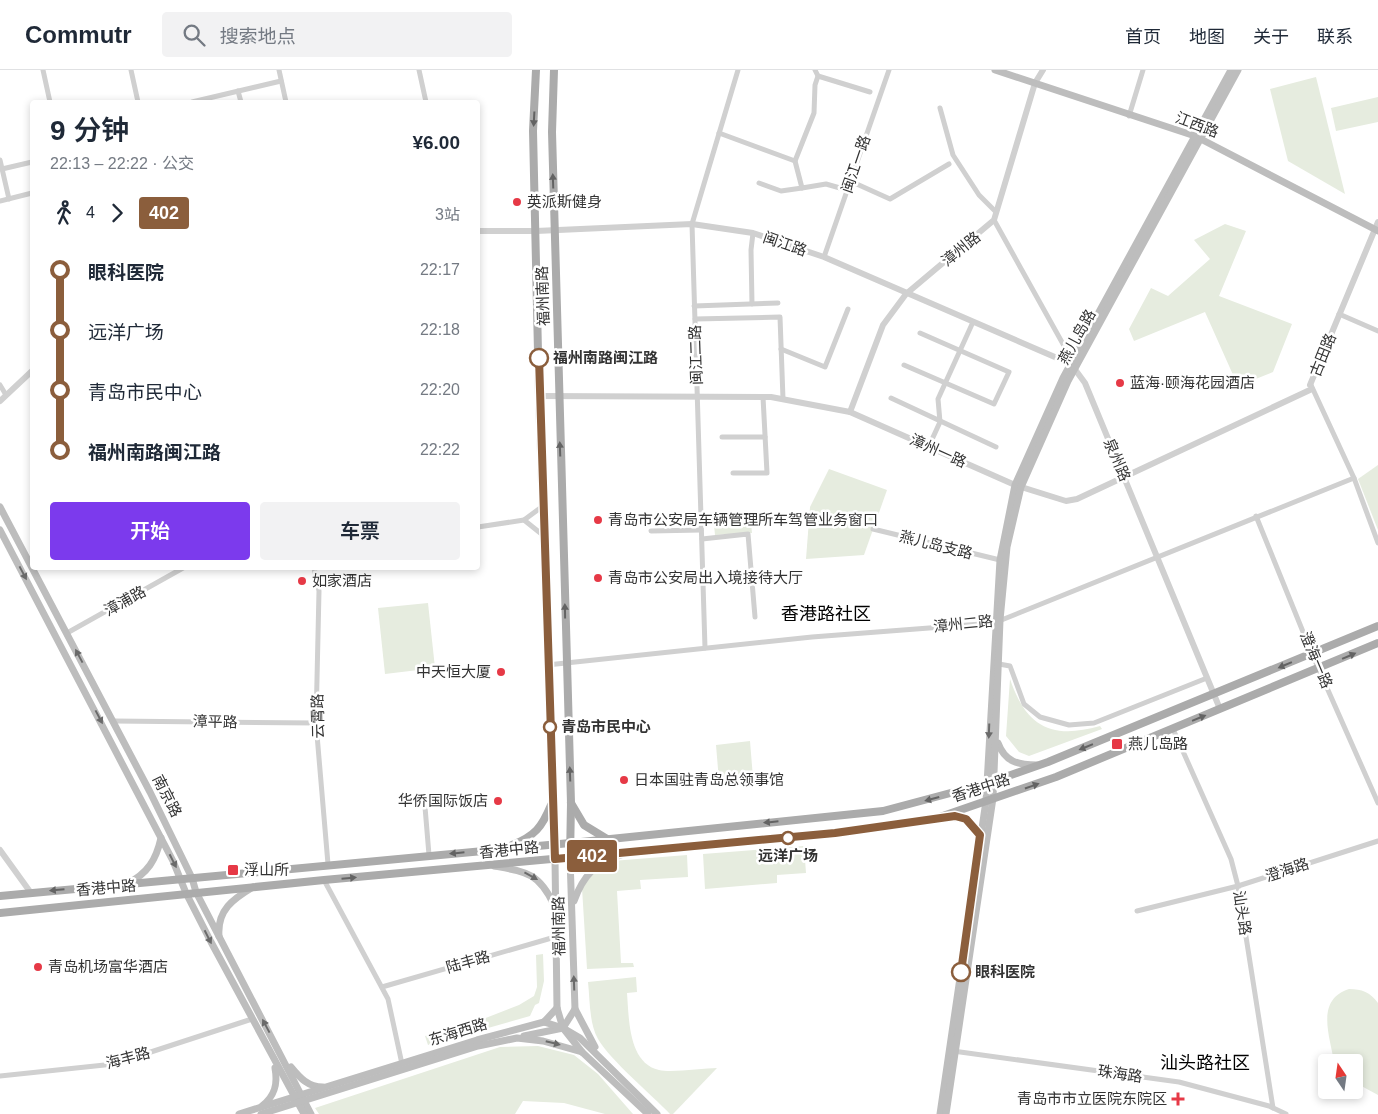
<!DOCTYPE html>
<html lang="zh">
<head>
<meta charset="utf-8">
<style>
	:root { --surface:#fff; --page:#f2f2f3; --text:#1f2937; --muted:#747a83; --line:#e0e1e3; --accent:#7c3aed }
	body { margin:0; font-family:Arial,"Noto Sans SC",sans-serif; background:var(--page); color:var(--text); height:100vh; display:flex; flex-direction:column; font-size:19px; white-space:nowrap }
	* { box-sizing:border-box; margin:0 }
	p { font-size:16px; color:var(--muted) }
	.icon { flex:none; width:28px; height:28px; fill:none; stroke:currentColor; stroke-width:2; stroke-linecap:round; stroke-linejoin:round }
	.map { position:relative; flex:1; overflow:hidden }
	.details { position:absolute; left:30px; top:30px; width:450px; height:470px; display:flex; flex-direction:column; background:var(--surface); border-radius:5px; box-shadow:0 2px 8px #0003 }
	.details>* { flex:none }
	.badge { padding:0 10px; border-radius:4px; font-size:18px; line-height:32px }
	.needle { width:32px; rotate:347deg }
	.fabs { position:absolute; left:1318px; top:984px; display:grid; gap:10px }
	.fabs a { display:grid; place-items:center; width:45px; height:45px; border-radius:5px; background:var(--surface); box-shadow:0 2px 8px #0003; font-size:25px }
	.map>.badge { position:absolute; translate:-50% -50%; box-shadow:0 0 0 2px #fff }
	.legs { display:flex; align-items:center; gap:8px; height:55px; padding:0 20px; font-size:16px }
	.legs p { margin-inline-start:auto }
	.overview { display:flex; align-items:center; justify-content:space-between; height:85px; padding:0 20px }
	h1 { font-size:28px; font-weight:600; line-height:38px }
	.cta { display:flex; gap:10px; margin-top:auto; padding:10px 20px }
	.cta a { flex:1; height:58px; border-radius:5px; background:var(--accent); color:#fff; font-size:20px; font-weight:600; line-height:58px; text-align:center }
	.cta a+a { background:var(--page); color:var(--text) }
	ul { padding:0 20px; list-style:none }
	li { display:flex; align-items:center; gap:18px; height:60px; font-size:19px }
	li i { display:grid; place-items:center; width:8px; height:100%; margin:0 6px; background:currentColor }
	li i::after { content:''; width:12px; height:12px; margin:-6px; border:4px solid; border-radius:50%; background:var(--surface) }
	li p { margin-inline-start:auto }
	li:first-child i { background:linear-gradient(#0000 50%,currentColor 0) }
	li:last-child i { background:linear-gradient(currentColor 50%,#0000 0) }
	header { display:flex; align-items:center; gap:30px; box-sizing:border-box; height:70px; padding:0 25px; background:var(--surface); border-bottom:1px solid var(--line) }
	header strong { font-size:24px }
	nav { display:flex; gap:28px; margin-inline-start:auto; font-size:18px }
	.search { width:350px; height:45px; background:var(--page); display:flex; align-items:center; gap:12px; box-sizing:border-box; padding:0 18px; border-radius:5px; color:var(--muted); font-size:19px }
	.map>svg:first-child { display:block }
</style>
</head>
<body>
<header>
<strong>Commutr</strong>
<div class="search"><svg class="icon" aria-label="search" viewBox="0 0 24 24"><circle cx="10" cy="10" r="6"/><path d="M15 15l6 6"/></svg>搜索地点</div>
<nav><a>首页</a><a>地图</a><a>关于</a><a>联系</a></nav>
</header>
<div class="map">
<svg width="1378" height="1044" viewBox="0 0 1378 1044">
	<rect width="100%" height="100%" fill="#fff"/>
	<!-- green -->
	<g fill="#e6ecdf">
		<polygon points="1316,7 1345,124 1288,91 1270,19"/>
		<polygon points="1378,27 1378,52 1336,61 1331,38"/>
		<polygon points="1225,154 1246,161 1219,226 1292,254 1273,302 1238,316 1205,242 1134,271 1129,259 1151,218 1168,226 1210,189 1194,170"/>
		<polygon points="1378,395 1378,460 1358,409"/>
		<polygon points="829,399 887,420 864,485 806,489 810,437"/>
		<polygon points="750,442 752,463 715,465 713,444"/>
		<polygon points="428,533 435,598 385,604 378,538"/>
		<path d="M1010,609C1026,656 1051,670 1100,656L1102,659L1029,686L1019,682L1006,666Z"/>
		<polygon points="750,671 753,708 719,711 716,675"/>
		<polygon points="804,776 806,803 777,805 777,813 705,819 703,784"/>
		<polygon points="687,785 688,807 640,810 641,819 617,821 621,893 633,893 634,897 587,899 582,818 592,805 612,791"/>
		<polygon points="543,884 544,911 539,933 535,935 530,946 481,960 478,951 519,935 534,926 537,917 536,885"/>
		<path d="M636,907L637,922L627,923C629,948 628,993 659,1000C672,1003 703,998 717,998L673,1044H670C651,1024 611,991 598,969C589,953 590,930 588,912Z"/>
		<path d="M1349,919C1362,919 1370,922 1378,933V1025L1354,1012V992H1334C1330,966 1315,930 1349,919Z"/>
		<polygon points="469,953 472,962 428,975 425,966"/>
		<polygon points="538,976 574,985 598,1004 633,1044 605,1044 564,1033 523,1031 515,1044 319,1044 315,1038 500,977"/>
	</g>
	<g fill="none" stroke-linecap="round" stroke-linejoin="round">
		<!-- minor -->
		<g stroke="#d0d0d0" stroke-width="5">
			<polyline points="43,0 50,32"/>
			<polyline points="131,0 138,32"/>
			<polyline points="279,0 286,32"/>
			<polyline points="419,0 426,32"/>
			<polyline points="818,6 870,22"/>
			<polyline points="238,21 241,32"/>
			<polyline points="192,32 281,11"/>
			<polyline points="940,38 953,85 979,125 996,142"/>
			<polyline points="1129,46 1143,0"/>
			<polyline points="719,63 795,91 814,43 815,15 818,6 815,0"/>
			<polyline points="0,90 9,129"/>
			<polyline points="2,99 32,92"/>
			<polyline points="850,111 890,129 949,94"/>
			<polyline points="759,113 781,121 802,118 795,91"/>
			<polyline points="802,118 826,114 847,120"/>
			<polyline points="0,131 32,123"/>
			<polyline points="994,150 1068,283 1071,294"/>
			<polyline points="824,187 889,0"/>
			<polyline points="752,234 751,180 753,163"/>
			<polyline points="694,236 778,233"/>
			<polyline points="1339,244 1378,261"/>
			<polyline points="695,249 780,247 783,329"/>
			<polyline points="781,279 825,297 848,239"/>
			<polyline points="904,295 994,334 1009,302 920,263"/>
			<polyline points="0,315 6,325"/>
			<polyline points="1311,315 1354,408 1378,473"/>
			<polyline points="891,328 996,377"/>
			<polyline points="722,367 765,367"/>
			<polyline points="929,376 940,352 938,329 973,252"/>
			<polyline points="733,403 767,403 763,327"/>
			<polyline points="1256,446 1312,584 1378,733"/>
			<polyline points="524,450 543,436"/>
			<polyline points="478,457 524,450 544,466"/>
			<polyline points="873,459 1000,490"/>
			<polyline points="651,461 701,460"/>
			<polyline points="702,469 748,464 755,547"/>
			<polyline points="314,498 319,521 316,653 328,794"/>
			<polyline points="67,563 183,498"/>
			<polyline points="705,578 692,154 738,0"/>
			<polyline points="999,594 1010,596 1024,634 1040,647 1069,655 1094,653 1207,608"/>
			<polyline points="547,595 812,567 994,553 1354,408"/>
			<polyline points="114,651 316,653"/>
			<polyline points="1173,659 1231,789 1238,816 1273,1038"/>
			<polyline points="424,725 429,785"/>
			<polyline points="324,810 388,929 402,994"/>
			<polyline points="1137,841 1238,816 1378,771"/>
			<polyline points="382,917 555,867"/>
			<polyline points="953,981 1179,1012 1269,1036 1286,1044"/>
			<polyline points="0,1006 114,994 252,949"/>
		</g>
		<!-- tertiary -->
		<g stroke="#d0d0d0" stroke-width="6">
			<polyline points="478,161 536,161 692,154 753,163 824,187 1071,294 1085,313 1220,639"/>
			<polyline points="1310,315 1378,152"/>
			<polyline points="539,326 771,327 850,342 1015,415 1066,431 1077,429 1312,319"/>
			<polyline points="0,331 32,301"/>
			<polyline points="850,342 883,255 906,224 994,150 1035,13 1043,0"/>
			<polyline points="0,780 31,823"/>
		</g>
		<!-- secondary -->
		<g stroke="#bdbdbd" stroke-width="7">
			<polyline points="995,0 1195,66 1378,161"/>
			<polyline points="0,437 150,722 192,808 196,822 311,1044"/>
			<polyline points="0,460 173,791 186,823 211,872 304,1044"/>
			<path d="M998,673C1005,692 1018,695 1037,695"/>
			<polyline points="947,747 966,749 980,765"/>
			<polyline points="555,789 557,938 563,958 582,982"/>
			<path d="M494,796C527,802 539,803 554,835"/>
			<path d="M127,814C148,803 156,790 161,768"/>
			<path d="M574,831C583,806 595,793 621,785"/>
			<path d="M219,866C217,840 233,829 253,817"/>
			<polyline points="575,939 595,977"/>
			<polyline points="544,952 557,938"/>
			<polyline points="524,966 563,958 575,939 570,788"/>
			<path d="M291,997C300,1008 308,1017 323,1017"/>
			<path d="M262,1036C275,1026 278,1014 275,998"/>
			<polyline points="239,1044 477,970 544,952 563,958 580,968 657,1044"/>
			<polyline points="261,1044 478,976 517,968 543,971 582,982 648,1044"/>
			<polyline points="940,1044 986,731 1000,490 1015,415 1063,308 1231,0"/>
			<polyline points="946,1044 993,728 1000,550 1007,477 1021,417 1068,311 1238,0"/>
		</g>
		<!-- primary -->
		<g stroke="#ababab" stroke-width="8">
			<polyline points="536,0 533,61 539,326 555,789"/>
			<polyline points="554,0 552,62 571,733 570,788"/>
			<polyline points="571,733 584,755 607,769"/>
			<path d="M512,775C535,766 542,757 551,735"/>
			<polyline points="0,826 581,772 883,741 988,713 1048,692 1378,556"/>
			<polyline points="0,843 324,810 835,763 937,748 1056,707 1378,573"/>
		</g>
	</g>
	<!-- one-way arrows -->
	<defs><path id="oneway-solid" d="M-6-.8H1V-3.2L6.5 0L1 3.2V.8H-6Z" transform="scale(1.25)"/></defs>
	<g fill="#636363">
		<use href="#oneway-solid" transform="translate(534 49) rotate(93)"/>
		<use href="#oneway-solid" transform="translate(553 111) rotate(-92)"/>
		<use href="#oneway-solid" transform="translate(560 379) rotate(-92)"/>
		<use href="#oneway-solid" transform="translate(565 541) rotate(-91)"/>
		<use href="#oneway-solid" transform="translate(1349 586) rotate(-23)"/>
		<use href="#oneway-solid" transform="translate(1285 595) rotate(157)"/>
		<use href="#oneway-solid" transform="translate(1199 648) rotate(-22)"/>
		<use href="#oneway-solid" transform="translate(1086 677) rotate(158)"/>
		<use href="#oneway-solid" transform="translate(570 704) rotate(-92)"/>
		<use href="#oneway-solid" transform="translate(1032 716) rotate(-19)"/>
		<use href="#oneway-solid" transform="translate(932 729) rotate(165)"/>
		<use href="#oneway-solid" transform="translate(771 752) rotate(174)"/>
		<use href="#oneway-solid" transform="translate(457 783) rotate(174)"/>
		<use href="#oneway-solid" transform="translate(349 808) rotate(-5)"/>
		<use href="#oneway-solid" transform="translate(57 820) rotate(175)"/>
	</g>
	<g fill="#6a6a6a">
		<use href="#oneway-solid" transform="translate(23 503) rotate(62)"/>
		<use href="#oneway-solid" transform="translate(79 586) rotate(-118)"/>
		<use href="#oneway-solid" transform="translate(99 647) rotate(62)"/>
		<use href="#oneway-solid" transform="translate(989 661) rotate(92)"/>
		<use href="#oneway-solid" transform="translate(173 791) rotate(63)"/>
		<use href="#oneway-solid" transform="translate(531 806) rotate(29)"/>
		<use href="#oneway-solid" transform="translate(208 867) rotate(63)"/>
		<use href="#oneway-solid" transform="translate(574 913) rotate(-92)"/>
		<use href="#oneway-solid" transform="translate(266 956) rotate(-118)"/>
		<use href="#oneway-solid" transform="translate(553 973) rotate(14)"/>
	</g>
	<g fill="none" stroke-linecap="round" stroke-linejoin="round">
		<!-- line-1 casing -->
		<g stroke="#fff" stroke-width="11">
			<polyline id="line-1" points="539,288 555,789 835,763 955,746 966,749 980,765 961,902"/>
		</g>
		<!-- line-1 -->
		<use href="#line-1" stroke="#8b5e3c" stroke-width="8"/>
	</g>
	<!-- markers -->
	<g fill="#e63946" stroke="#fff" stroke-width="2">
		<circle cx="517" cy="132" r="5"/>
		<circle cx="1120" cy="313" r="5"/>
		<circle cx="598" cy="450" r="5"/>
		<circle cx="598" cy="508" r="5"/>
		<circle cx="302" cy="511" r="5"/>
		<circle cx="501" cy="602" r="5"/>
		<rect x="1111" y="668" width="12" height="12" rx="2.5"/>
		<circle cx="624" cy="710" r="5"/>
		<circle cx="498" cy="731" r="5"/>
		<rect x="227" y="794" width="12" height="12" rx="2.5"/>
		<circle cx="38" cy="897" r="5"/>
		<path d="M1175.5 1021.5h5v5h5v5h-5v5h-5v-5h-5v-5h5z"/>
	</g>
	<g fill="#fff" stroke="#8b5e3c" stroke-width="2.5">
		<circle cx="539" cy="288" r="9"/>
		<circle cx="550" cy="657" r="6"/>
		<circle cx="788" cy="768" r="6"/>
		<circle cx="961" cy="902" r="9"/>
	</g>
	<g text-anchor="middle" stroke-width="5" stroke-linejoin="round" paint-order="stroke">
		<!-- street labels -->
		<g font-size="15" fill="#333" stroke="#fff">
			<text transform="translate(1197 55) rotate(21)" y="5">江西路</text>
			<text transform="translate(856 94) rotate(-71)" y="5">闽江一路</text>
			<text transform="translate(785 174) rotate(19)" y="5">闽江路</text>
			<text transform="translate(961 179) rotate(-39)" y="5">漳州路</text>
			<text transform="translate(543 226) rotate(-92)" y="5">福州南路</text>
			<text transform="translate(1077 267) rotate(-61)" y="5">燕儿岛路</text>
			<text transform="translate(696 285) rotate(-92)" y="5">闽江二路</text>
			<text transform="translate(1323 285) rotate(-68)" y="5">古田路</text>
			<text transform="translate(938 381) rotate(24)" y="5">漳州一路</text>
			<text transform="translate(1117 390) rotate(67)" y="5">泉州路</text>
			<text transform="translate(936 475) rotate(14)" y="5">燕儿岛支路</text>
			<text transform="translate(125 531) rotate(-29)" y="5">漳浦路</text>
			<text transform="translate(963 554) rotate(-6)" y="5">漳州二路</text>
			<text transform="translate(1316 590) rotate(67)" y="5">澄海一路</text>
			<text transform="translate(318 646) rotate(-91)" y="5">云霄路</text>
			<text transform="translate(215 652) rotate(1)" y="5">漳平路</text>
			<text transform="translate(981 718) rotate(-18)" y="5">香港中路</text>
			<text transform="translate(167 726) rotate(63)" y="5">南京路</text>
			<text transform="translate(509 780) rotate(-6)" y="5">香港中路</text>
			<text transform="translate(1287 800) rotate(-18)" y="5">澄海路</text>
			<text transform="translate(106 818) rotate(-5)" y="5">香港中路</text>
			<text transform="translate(1242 843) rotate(81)" y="5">汕头路</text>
			<text transform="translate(559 856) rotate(-91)" y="5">福州南路</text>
			<text transform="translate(468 892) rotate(-16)" y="5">陆丰路</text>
			<text transform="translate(458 962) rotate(-17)" y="5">东海西路</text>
			<text transform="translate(128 988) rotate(-15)" y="5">海丰路</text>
			<text transform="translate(1120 1004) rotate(8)" y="5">珠海路</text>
		</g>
		<!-- poi labels -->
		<g font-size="15" fill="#333" stroke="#fff" text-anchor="start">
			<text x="527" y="137">英派斯健身</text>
			<text x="1130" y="318">蓝海·颐海花园酒店</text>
			<text x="608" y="455">青岛市公安局车辆管理所车驾管业务窗口</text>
			<text x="608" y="513">青岛市公安局出入境接待大厅</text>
			<text x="312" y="516">如家酒店</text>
			<text x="491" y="607" text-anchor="end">中天恒大厦</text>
			<text x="1128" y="679">燕儿岛路</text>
			<text x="634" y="715">日本国驻青岛总领事馆</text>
			<text x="488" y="736" text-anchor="end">华侨国际饭店</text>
			<text x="244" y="805">浮山所</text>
			<text x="48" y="902">青岛机场富华酒店</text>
			<text x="1167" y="1034" text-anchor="end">青岛市市立医院东院区</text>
		</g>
		<!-- stop labels -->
		<g font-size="15" font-weight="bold" fill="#333" stroke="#fff" text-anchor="start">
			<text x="553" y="293">福州南路闽江路</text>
			<text x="561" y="662">青岛市民中心</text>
			<text x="788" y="791" text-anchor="middle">远洋广场</text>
			<text x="975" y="907">眼科医院</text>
		</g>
		<!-- quarter labels -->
		<g font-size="18" fill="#000" stroke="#fff">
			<text x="826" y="550">香港路社区</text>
			<text x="1205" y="999">汕头路社区</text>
		</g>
	</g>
</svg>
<div class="fabs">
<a><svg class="needle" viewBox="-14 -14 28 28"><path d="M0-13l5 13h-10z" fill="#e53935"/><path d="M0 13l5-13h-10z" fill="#747a83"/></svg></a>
</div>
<b class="badge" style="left:592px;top:786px;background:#8b5e3c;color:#fff">402</b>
<section class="details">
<div class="overview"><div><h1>9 分钟</h1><p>22:13 – 22:22 · 公交</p></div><b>¥6.00</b></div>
<div class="legs"><svg class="icon" aria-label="walk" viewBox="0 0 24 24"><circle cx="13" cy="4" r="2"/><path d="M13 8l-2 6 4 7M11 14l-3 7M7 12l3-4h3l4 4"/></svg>4<svg class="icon" aria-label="forward" viewBox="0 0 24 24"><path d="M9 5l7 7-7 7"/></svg><b class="badge" style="background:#8b5e3c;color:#fff">402</b><p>3站</p></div>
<ul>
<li><i style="color:#8b5e3c"></i><b>眼科医院</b><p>22:17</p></li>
<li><i style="color:#8b5e3c"></i><span>远洋广场</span><p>22:18</p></li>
<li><i style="color:#8b5e3c"></i><span>青岛市民中心</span><p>22:20</p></li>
<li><i style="color:#8b5e3c"></i><b>福州南路闽江路</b><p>22:22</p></li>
</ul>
<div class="cta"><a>开始</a><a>车票</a></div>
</section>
</div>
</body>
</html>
